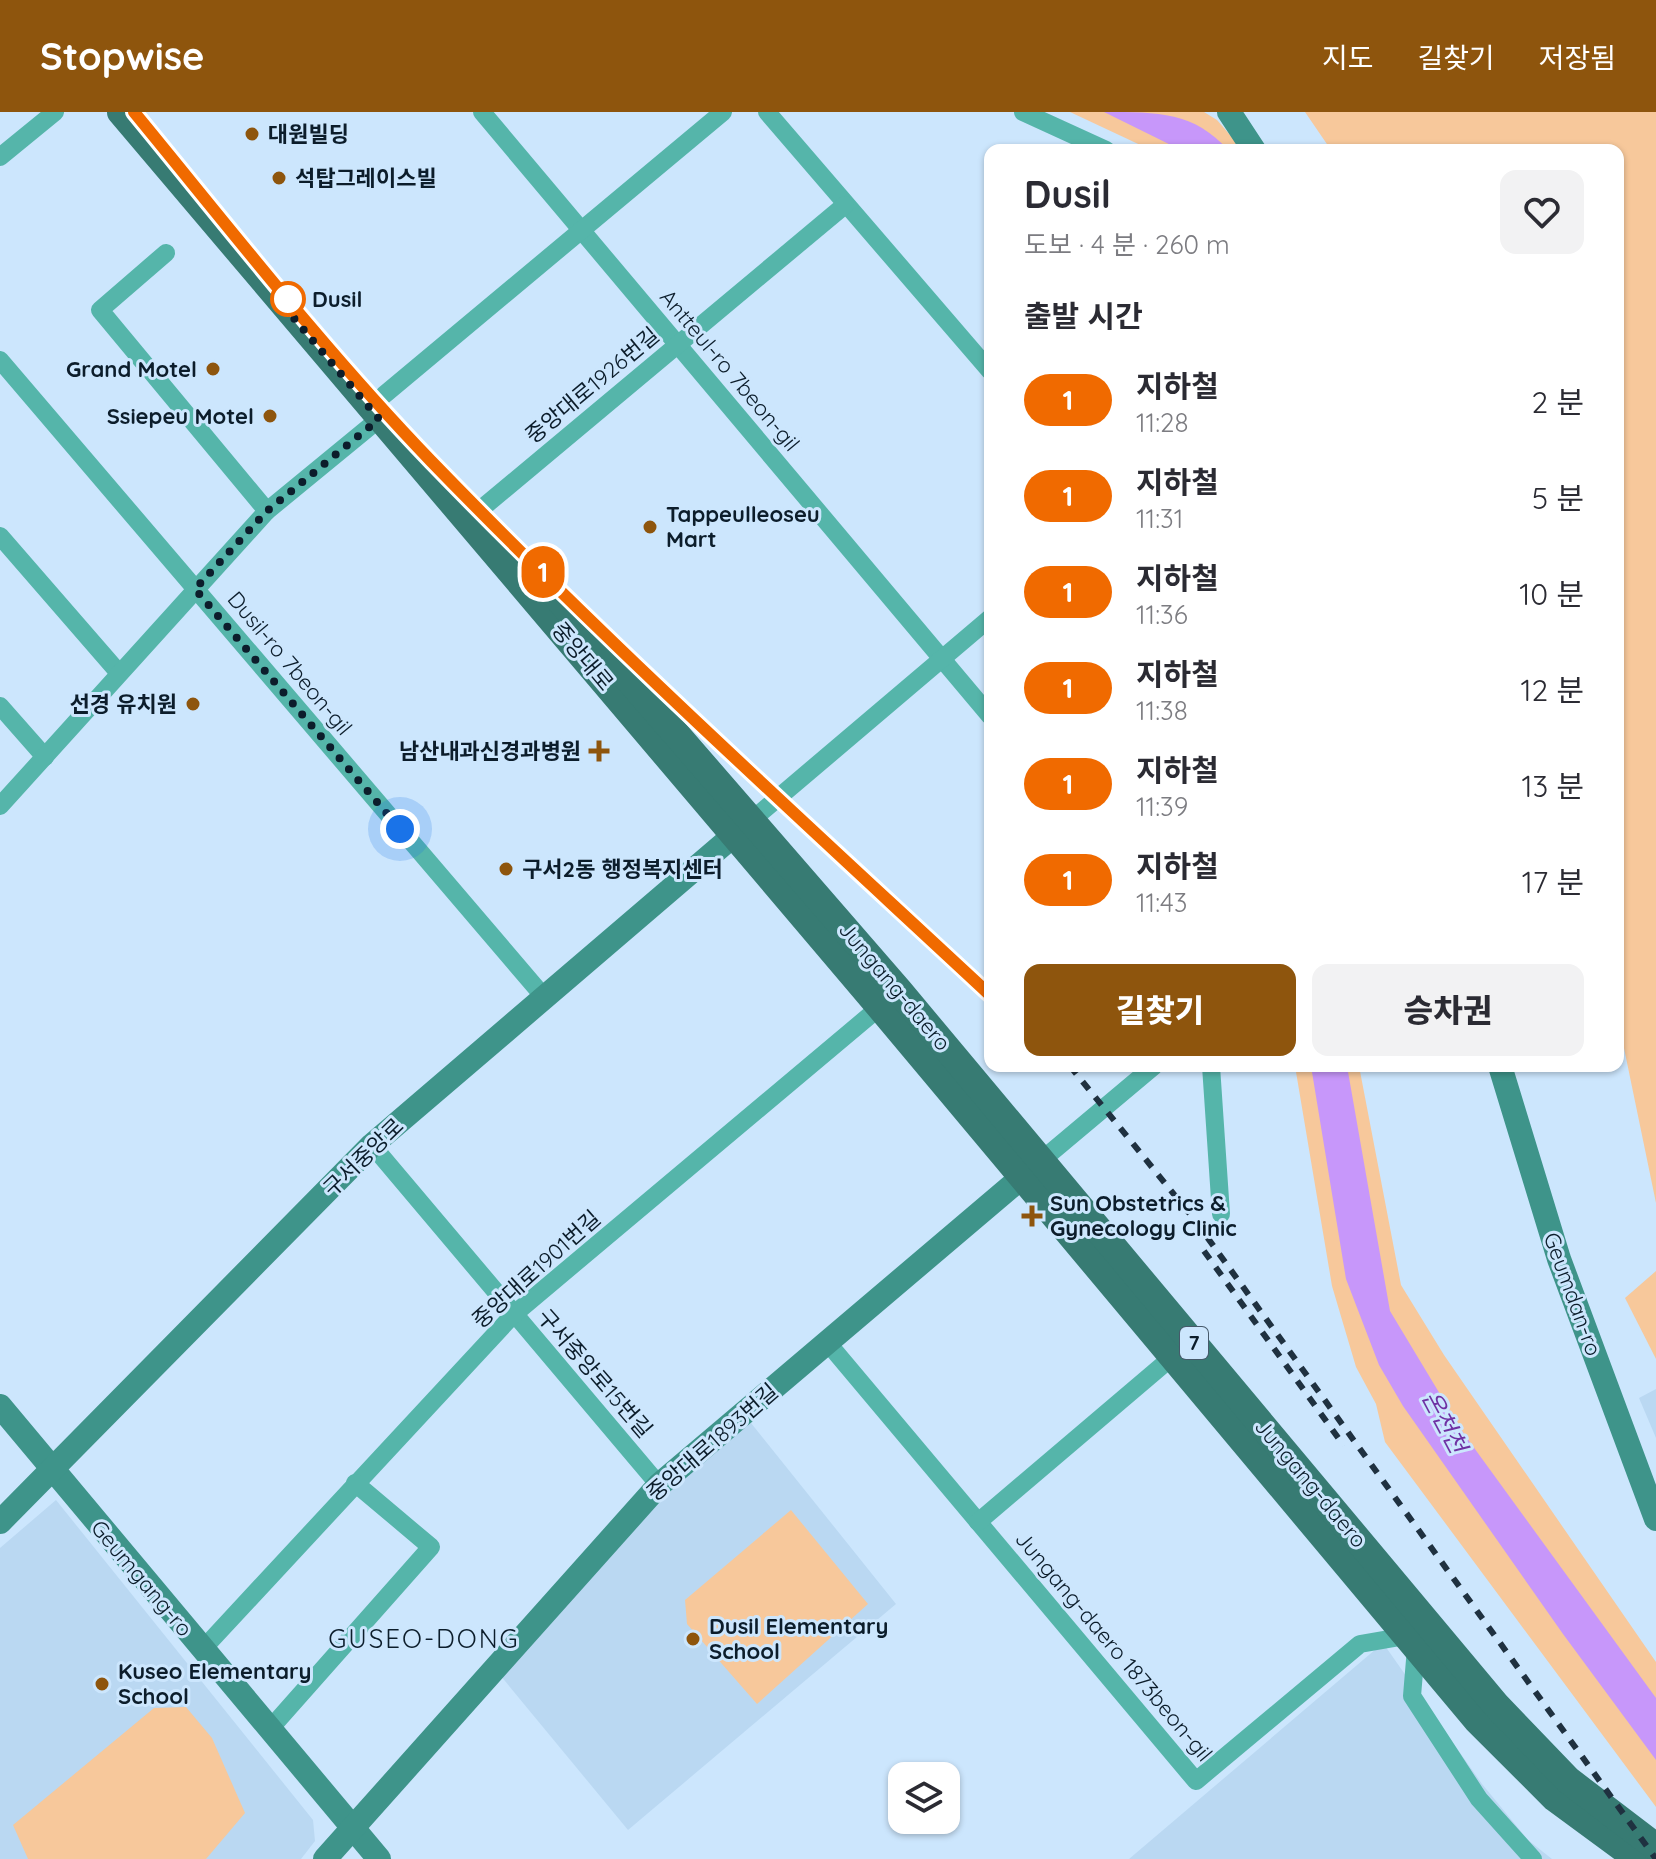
<!DOCTYPE html>
<html lang="ko">
<head>
<meta charset="utf-8">
<style>
	:root { --surface:#fff; --page:#f2f2f3; --text:#2b2b33; --muted:#7c7c81; --accent:#8e550d }
	body { margin:0; font-family:Quicksand,"Noto Sans KR",sans-serif; background:var(--page); color:var(--text); height:100vh; display:flex; flex-direction:column; font-size:30px; white-space:nowrap }
	* { box-sizing:border-box; margin:0 }
	p { font-size:26px; color:var(--muted) }
	.icon { flex:none; width:44px; height:44px; fill:none; stroke:currentColor; stroke-width:2; stroke-linecap:round; stroke-linejoin:round }
	.map { position:relative; flex:1; overflow:hidden }
	.drawer { position:absolute; left:984px; top:32px; width:640px; height:928px; display:flex; flex-direction:column; background:var(--surface); border-radius:16px; box-shadow:0 2px 6px #0004 }
	.drawer>* { flex:none }
	.badge { padding:0 16px; border-radius:26px; font-size:28px; line-height:52px }
	.controls { position:absolute; left:888px; top:1650px; display:grid; gap:16px }
	.controls a { display:grid; place-items:center; width:72px; height:72px; border-radius:16px; background:var(--surface); box-shadow:0 2px 6px #0004; font-size:40px }
	.you { position:absolute; width:40px; height:40px; margin:-20px; border:6px solid #fff; border-radius:50%; background:#1a73e8; box-shadow:0 0 0 12px #1a73e833 }
	.map>.badge { position:absolute; translate:-50% -50%; box-shadow:0 0 0 4px #fff }
	h2 { padding:0 40px; font-size:30px; line-height:72px }
	.round { display:grid; place-items:center; flex:none; width:84px; height:84px; border-radius:16px; background:var(--page) }
	.head { display:flex; align-items:center; justify-content:space-between; height:136px; padding:0 40px }
	h1 { font-size:38px; font-weight:800; line-height:60px }
	.primary-button { display:flex; gap:16px; margin-top:auto; padding:16px 40px }
	.primary-button a { flex:1; height:92px; border-radius:16px; background:var(--accent); color:#fff; font-size:32px; font-weight:800; line-height:92px; text-align:center }
	.primary-button a+a { background:var(--page); color:var(--text) }
	ul { padding:0; list-style:none }
	li { display:flex; align-items:center; gap:24px; height:96px; padding:0 40px }
	li div { flex:1 }
	li b { display:block; font-size:30px }
	li em { font-style:normal }
	li .badge { min-width:88px; font-weight:700; text-align:center }
	header { display:flex; align-items:center; gap:48px; box-sizing:border-box; height:112px; padding:0 40px; background:var(--accent); color:#fff }
	header strong { font-size:38px }
	nav { display:flex; gap:44px; margin-inline-start:auto; font-size:28px }
	.map>svg:first-child { display:block }
</style>
</head>
<body>
<header>
<strong>Stopwise</strong>
<nav><a>지도</a><a>길찾기</a><a>저장됨</a></nav>
</header>
<div class="map">
<svg width="1656" height="1747" viewBox="0 0 1656 1747">
	<rect width="100%" height="100%" fill="#cce6fd"/>
	<!-- built -->
	<g fill="#bad8f2">
		<polygon points="1656,1277 1656,1326 1639,1286"/>
		<polygon points="751,1311 896,1492 628,1718 500,1563 667,1375"/>
		<polygon points="56,1388 313,1708 315,1729 301,1747 0,1747 0,1436"/>
		<polygon points="1383,1531 1482,1672 1528,1728 1552,1747 1129,1747"/>
	</g>
	<!-- green -->
	<g fill="#f7c89b">
		<polygon points="1070,0 1204,0 1217,8 1243,38 1151,38"/>
		<polygon points="1305,0 1656,0 1656,1091 1618,907 1618,38 1331,38"/>
		<polygon points="1295,954 1359,954 1401,1173 1444,1243 1656,1550 1656,1695 1385,1330 1376,1292 1356,1255 1332,1174"/>
		<polygon points="1656,1159 1656,1247 1625,1186"/>
		<polygon points="791,1398 868,1492 757,1592 687,1512 685,1488"/>
		<polygon points="186,1595 212,1626 245,1701 206,1747 28,1747 13,1713 154,1596"/>
	</g>
	<!-- water -->
	<g fill="#c797fa">
		<path d="M1104,0C1159,0 1194,0 1228,38H1181Z"/>
		<polygon points="1311,954 1347,954 1390,1199 1464,1322 1656,1586 1656,1648 1563,1522 1403,1294 1379,1253 1346,1167"/>
	</g>
	<g fill="none" stroke-linecap="round" stroke-linejoin="round">
		<!-- street -->
		<g stroke="#55b5aa" stroke-width="18">
			<polyline points="482,0 990,604"/>
			<polyline points="767,0 990,259"/>
			<polyline points="1023,0 1106,38"/>
			<polyline points="0,45 55,0"/>
			<polyline points="166,141 100,198 267,399"/>
			<polyline points="0,248 544,885"/>
			<polyline points="384,283 723,0"/>
			<polyline points="481,397 845,93"/>
			<polyline points="0,424 119,561"/>
			<polyline points="0,594 45,645"/>
			<polyline points="0,694 267,399 379,307"/>
			<polyline points="752,708 990,506"/>
			<polyline points="1211,954 1221,1102"/>
			<polyline points="372,1033 659,1373"/>
			<polyline points="1042,1048 1154,954"/>
			<polyline points="827,1230 1196,1669 1360,1532 1406,1524"/>
			<polyline points="978,1410 1171,1246"/>
			<polyline points="1416,1536 1412,1584 1479,1687 1533,1747"/>
			<polyline points="202,1538 513,1203 887,889"/>
			<polyline points="269,1618 431,1435 355,1371"/>
		</g>
		<!-- secondary -->
		<g stroke="#3e948a" stroke-width="24">
			<polyline points="1229,0 1254,38"/>
			<polyline points="1500,954 1559,1147 1656,1407"/>
			<polyline points="0,1294 379,1747"/>
			<polyline points="0,1410 372,1033 747,712"/>
			<polyline points="325,1747 659,1373 1034,1055"/>
		</g>
		<!-- primary -->
		<g stroke="#377b73" stroke-width="28">
			<polyline points="121,0 880,895 1477,1608 1555,1686 1638,1747"/>
			<polyline points="552,479 899,879 1496,1593 1568,1668 1656,1735"/>
		</g>
		<!-- rail -->
		<g stroke="#1f3140" stroke-width="6" stroke-dasharray="10 10" stroke-linecap="butt">
			<polyline points="894,793 990,883"/>
			<polyline points="1070,954 1194,1107 1656,1747"/>
			<polyline points="1204,1139 1344,1334"/>
		</g>
	</g>
	<g fill="none" stroke-linecap="round" stroke-linejoin="round">
		<!-- line casing -->
		<g stroke="#fff" stroke-width="18">
			<path id="line" d="M134,0C231,118 325,239 431,349C610,534 802,708 990,883"/>
		</g>
		<!-- line -->
		<use href="#line" stroke="#f06a00" stroke-width="12"/>
		<!-- walk -->
		<polyline stroke="#0c1d2b" stroke-width="8" stroke-dasharray="0 14.4" points="288,187 281,191 379,307 267,399 195,477 400,717"/>
	</g>
	<!-- markers -->
	<g fill="#8e550d" stroke="#cce6fd" stroke-width="3">
		<circle cx="252" cy="22" r="8"/>
		<circle cx="279" cy="66" r="8"/>
		<circle cx="213" cy="257" r="8"/>
		<circle cx="270" cy="304" r="8"/>
		<circle cx="650" cy="415" r="8"/>
		<circle cx="193" cy="592" r="8"/>
		<path d="M595 627h8v8h8v8h-8v8h-8v-8h-8v-8h8z"/>
		<circle cx="506" cy="757" r="8"/>
		<path d="M1028 1092h8v8h8v8h-8v8h-8v-8h-8v-8h8z"/>
		<circle cx="693" cy="1527" r="8"/>
		<circle cx="102" cy="1572" r="8"/>
	</g>
	<circle fill="#fff" stroke="#f06a00" stroke-width="4" cx="288" cy="187" r="16"/>
	<g text-anchor="middle" stroke-width="6" stroke-linejoin="round" paint-order="stroke">
		<!-- shield labels -->
		<rect fill="#cce6fd" stroke="#46596a" stroke-width="2" x="1180" y="1215" width="28" height="32" rx="6"/>
		<g font-size="20" font-weight="bold" fill="#0c1d2b">
			<text x="1194" y="1238">7</text>
		</g>
		<!-- poi labels -->
		<g font-size="22" font-weight="bold" fill="#0c1d2b" stroke="#cce6fd" text-anchor="start">
			<text x="268" y="30">대원빌딩</text>
			<text x="295" y="74">석탑그레이스빌</text>
			<text x="197" y="265" text-anchor="end">Grand Motel</text>
			<text x="254" y="312" text-anchor="end">Ssiepeu Motel</text>
			<text x="666" y="410">Tappeulleoseu<tspan x="666" dy="25">Mart</tspan></text>
			<text x="177" y="600" text-anchor="end">선경 유치원</text>
			<text x="581" y="647" text-anchor="end">남산내과신경과병원</text>
			<text x="522" y="765">구서2동 행정복지센터</text>
			<text x="1050" y="1099">Sun Obstetrics &amp;<tspan x="1050" dy="25">Gynecology Clinic</tspan></text>
			<text x="709" y="1522">Dusil Elementary<tspan x="709" dy="25">School</tspan></text>
			<text x="118" y="1567">Kuseo Elementary<tspan x="118" dy="25">School</tspan></text>
		</g>
		<!-- stop labels -->
		<g font-size="22" font-weight="bold" fill="#0c1d2b" stroke="#cce6fd" text-anchor="start">
			<text x="312" y="195">Dusil</text>
		</g>
		<!-- street labels -->
		<g font-size="22" fill="#0c1d2b" stroke="#cce6fd">
			<text transform="translate(730 258) rotate(50)" y="8">Antteul-ro 7beon-gil</text>
			<text transform="translate(592 273) rotate(-40)" y="8">중앙대로1926번길</text>
			<text transform="translate(583 544) rotate(50)" y="8">중앙대로</text>
			<text transform="translate(290 551) rotate(50)" y="8">Dusil-ro 7beon-gil</text>
			<text transform="translate(895 874) rotate(50)" y="8">Jungang-daero</text>
			<text transform="translate(363 1045) rotate(-44)" y="8">구서중앙로</text>
			<text transform="translate(536 1157) rotate(-42)" y="8">중앙대로1901번길</text>
			<text transform="translate(1573 1182) rotate(70)" y="8">Geumdan-ro</text>
			<text transform="translate(595 1261) rotate(49)" y="8">구서중앙로15번길</text>
			<text transform="translate(712 1330) rotate(-41)" y="8">중앙대로1893번길</text>
			<text transform="translate(1311 1371) rotate(50)" y="8">Jungang-daero</text>
			<text transform="translate(142 1466) rotate(50)" y="8">Geumgang-ro</text>
			<text transform="translate(1114 1534) rotate(50)" y="8">Jungang-daero 1873beon-gil</text>
		</g>
		<!-- water labels -->
		<g font-size="24" font-style="italic" fill="#6f31a3" stroke="#cce6fd">
			<text transform="translate(1444 1310) rotate(62)" y="8">온천천</text>
		</g>
		<!-- quarter labels -->
		<g font-size="26" letter-spacing="2" fill="#0c1d2b" stroke="#cce6fd">
			<text x="424" y="1536">GUSEO-DONG</text>
		</g>
	</g>
</svg>
<div class="controls">
<a><svg class="icon" aria-label="layers" viewBox="0 0 24 24"><path d="M12 4l9 5-9 5-9-5zM3 14l9 5 9-5"/></svg></a>
</div>
<div class="you" style="left:400px;top:717px"></div>
<b class="badge" style="left:543px;top:460px;background:#f06a00;color:#fff">1</b>
<section class="drawer">
<div class="head"><div><h1>Dusil</h1><p>도보 · 4 분 · 260 m</p></div><a class="round"><svg class="icon" aria-label="heart" viewBox="0 0 24 24"><path d="M12 20l-8-8c-3-5 5-10 8-4 3-6 11-1 8 4z"/></svg></a></div>
<h2>출발 시간</h2>
<ul>
<li><span class="badge" style="background:#f06a00;color:#fff">1</span><div><b>지하철</b><p>11:28</p></div><em>2 분</em></li>
<li><span class="badge" style="background:#f06a00;color:#fff">1</span><div><b>지하철</b><p>11:31</p></div><em>5 분</em></li>
<li><span class="badge" style="background:#f06a00;color:#fff">1</span><div><b>지하철</b><p>11:36</p></div><em>10 분</em></li>
<li><span class="badge" style="background:#f06a00;color:#fff">1</span><div><b>지하철</b><p>11:38</p></div><em>12 분</em></li>
<li><span class="badge" style="background:#f06a00;color:#fff">1</span><div><b>지하철</b><p>11:39</p></div><em>13 분</em></li>
<li><span class="badge" style="background:#f06a00;color:#fff">1</span><div><b>지하철</b><p>11:43</p></div><em>17 분</em></li>
</ul>
<div class="primary-button"><a>길찾기</a><a>승차권</a></div>
</section>
</div>
</body>
</html>
